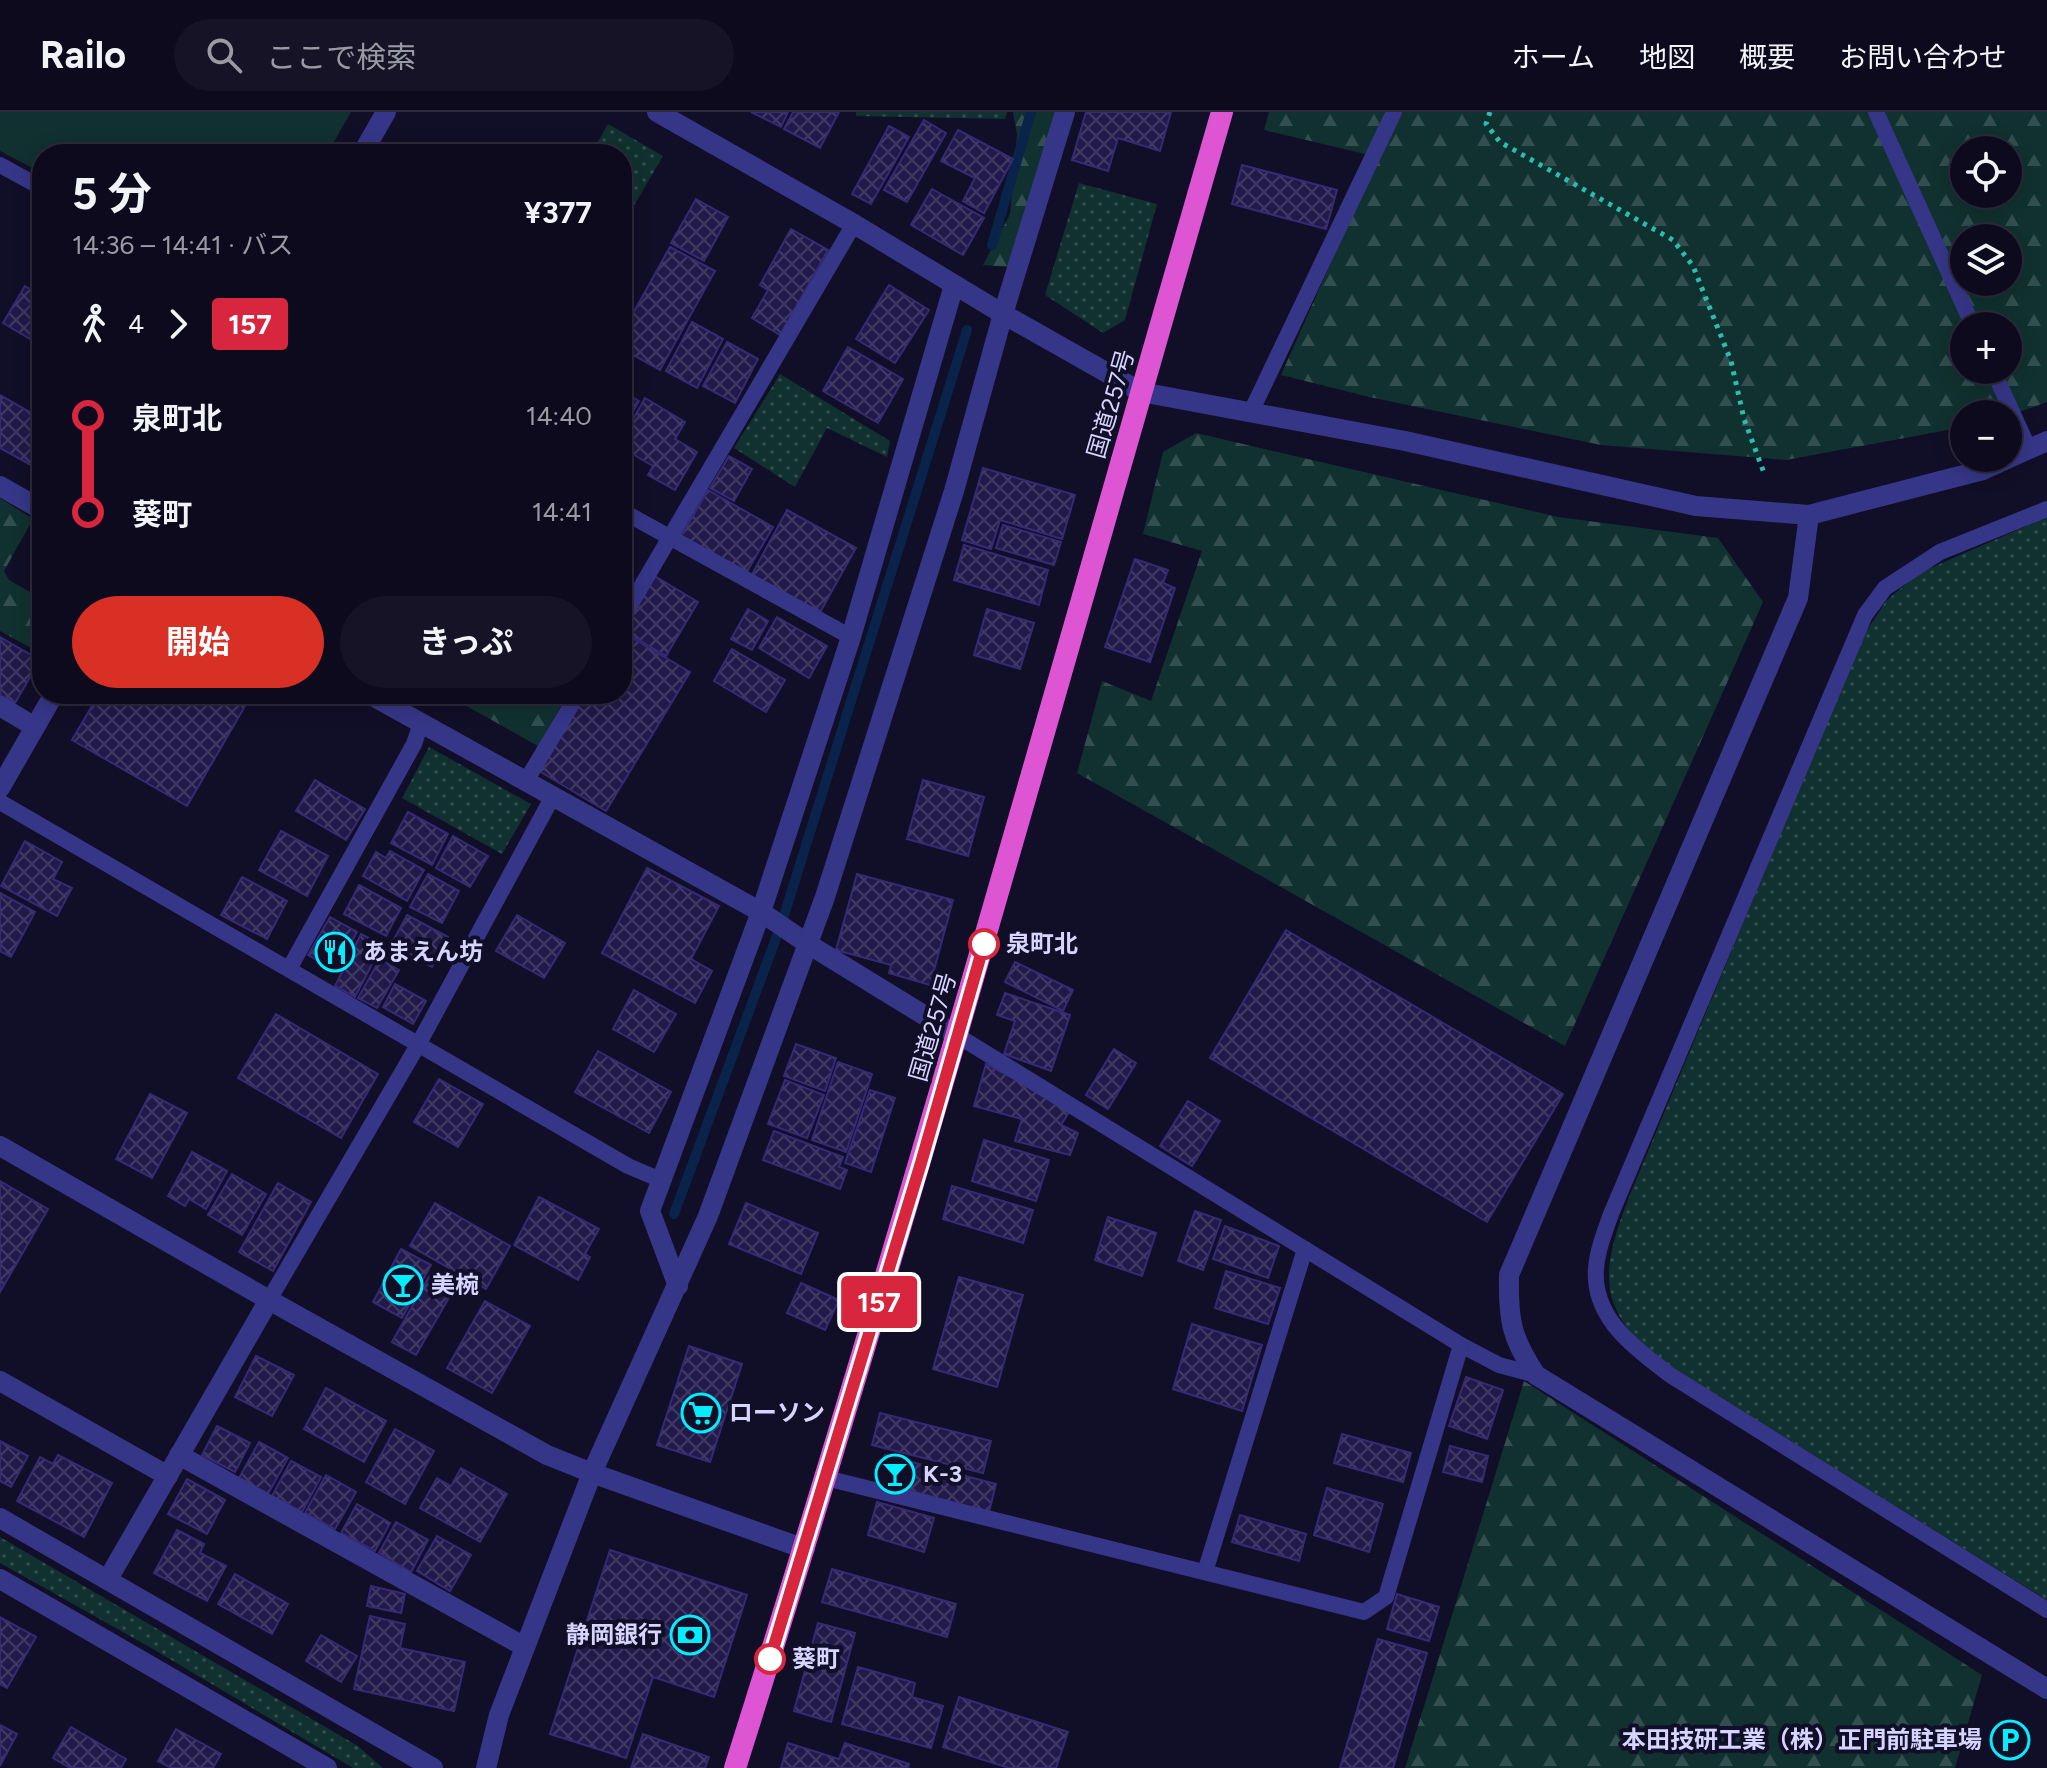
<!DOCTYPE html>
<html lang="ja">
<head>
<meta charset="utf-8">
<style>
	:root { --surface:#0d0a1d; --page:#161326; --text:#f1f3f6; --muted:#9a9aa4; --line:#2d2b3b; --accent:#d93025 }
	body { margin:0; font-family:Figtree,"Noto Sans JP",sans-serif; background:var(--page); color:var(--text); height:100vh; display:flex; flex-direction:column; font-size:30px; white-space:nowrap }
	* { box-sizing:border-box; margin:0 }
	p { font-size:26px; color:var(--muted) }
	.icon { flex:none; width:44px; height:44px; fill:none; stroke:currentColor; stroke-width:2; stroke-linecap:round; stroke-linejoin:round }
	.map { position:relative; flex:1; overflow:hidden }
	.details { position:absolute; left:32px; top:32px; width:600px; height:560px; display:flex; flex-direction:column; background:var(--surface); border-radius:32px; box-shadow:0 4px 20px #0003,0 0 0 2px var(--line) }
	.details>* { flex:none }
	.badge { padding:0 16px; border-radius:6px; font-size:28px; line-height:52px }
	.controls { position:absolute; left:1950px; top:24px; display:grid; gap:16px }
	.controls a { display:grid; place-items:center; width:72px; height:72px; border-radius:50%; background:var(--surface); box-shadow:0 4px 20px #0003,0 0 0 2px var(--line); font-size:40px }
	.map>.badge { position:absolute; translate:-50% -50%; box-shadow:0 0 0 4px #fff }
	.legs { display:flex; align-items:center; gap:12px; height:88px; padding:0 40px; font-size:26px }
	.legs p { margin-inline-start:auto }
	.summary { display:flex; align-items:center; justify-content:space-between; height:136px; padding:0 40px }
	h1 { font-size:44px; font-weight:700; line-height:60px }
	.action { display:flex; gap:16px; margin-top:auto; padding:16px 40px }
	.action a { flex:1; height:92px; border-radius:48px; background:var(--accent); color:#fff; font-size:32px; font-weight:700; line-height:92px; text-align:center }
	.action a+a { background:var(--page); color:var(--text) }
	ul { padding:0 40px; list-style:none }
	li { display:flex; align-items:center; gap:28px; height:96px; font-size:30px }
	li i { display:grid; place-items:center; width:12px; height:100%; margin:0 10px; background:currentColor }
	li i::after { content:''; width:20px; height:20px; margin:-10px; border:6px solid; border-radius:50%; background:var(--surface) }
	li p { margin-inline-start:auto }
	li:first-child i { background:linear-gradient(#0000 50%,currentColor 0) }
	li:last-child i { background:linear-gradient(currentColor 50%,#0000 0) }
	header { display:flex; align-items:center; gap:48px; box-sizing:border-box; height:112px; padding:0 40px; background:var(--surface); border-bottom:2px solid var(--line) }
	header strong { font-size:38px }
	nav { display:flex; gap:44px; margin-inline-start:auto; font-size:28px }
	.search { width:560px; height:72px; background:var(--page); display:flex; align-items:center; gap:20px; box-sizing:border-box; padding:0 28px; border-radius:44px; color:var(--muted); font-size:30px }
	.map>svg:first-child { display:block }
</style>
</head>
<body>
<header>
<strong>Railo</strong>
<div class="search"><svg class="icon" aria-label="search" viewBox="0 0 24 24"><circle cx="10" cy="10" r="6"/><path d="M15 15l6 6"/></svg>ここで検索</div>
<nav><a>ホーム</a><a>地図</a><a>概要</a><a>お問い合わせ</a></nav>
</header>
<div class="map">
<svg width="2047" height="1656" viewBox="0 0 2047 1656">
	<defs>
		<pattern id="grass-dots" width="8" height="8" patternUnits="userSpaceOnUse" patternTransform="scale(2)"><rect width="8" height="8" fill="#10312f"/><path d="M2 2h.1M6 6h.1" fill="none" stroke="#324e4e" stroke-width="1.8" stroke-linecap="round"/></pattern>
		<pattern id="forest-firs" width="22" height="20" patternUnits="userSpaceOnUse" patternTransform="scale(2)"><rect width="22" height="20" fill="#10312f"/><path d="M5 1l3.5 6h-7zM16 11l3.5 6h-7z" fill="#324e4e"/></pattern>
		<pattern id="building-cross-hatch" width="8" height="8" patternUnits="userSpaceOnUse" patternTransform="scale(2)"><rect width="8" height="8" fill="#211949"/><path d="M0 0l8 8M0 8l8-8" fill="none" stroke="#403a64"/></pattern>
	</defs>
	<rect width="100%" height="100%" fill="#110e27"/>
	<!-- grass -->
	<g fill="url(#grass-dots)">
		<polygon points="856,0 1007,0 1005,7 856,4"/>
		<polygon points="608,12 663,44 622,114 622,42 591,42"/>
		<polygon points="1079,71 1157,92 1125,208 1103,221 1045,183"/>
		<polygon points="780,262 890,329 887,345 827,316 795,375 734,336"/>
		<path d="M2047,405V1488L1658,1247C1594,1195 1602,1155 1629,1085L1862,526L1886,489L1919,461Z"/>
		<polygon points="429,635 531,692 502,742 402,686"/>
		<polygon points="0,1425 358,1634 383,1656 353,1656 146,1533 0,1451"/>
	</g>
	<!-- forest -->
	<g fill="url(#forest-firs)" fill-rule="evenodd">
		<polygon points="1013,0 1069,0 1020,156 983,153 1010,102 1017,22"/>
		<path d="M1269,0H2047V290L2008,304L1964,302V315L1786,348L1601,333L1369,285L1281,263L1378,45L1264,18ZM1964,38H2008V82H1964ZM1964,126H2008V170H1964ZM1964,214H2008V258H1964Z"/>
		<polygon points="1196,321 1558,405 1718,426 1763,490 1565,934 1077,661 1102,569 1151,589 1202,439 1143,422 1163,340"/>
		<polygon points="0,386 33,407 4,459 9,468 42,487 42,542 0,519"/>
		<polygon points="445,582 568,582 538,634"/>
		<polygon points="1524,1269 1982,1563 1955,1656 1405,1656"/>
	</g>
	<!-- park -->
	<polygon fill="#10312f" points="0,0 351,0 327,42 42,42 42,61 0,39"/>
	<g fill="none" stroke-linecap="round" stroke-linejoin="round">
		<!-- stream -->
		<g stroke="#09234a" stroke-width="10">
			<polyline points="992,133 1031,0"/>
			<polyline points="674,1102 782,810 967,218"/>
		</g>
	</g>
	<!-- building -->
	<g fill="url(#building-cross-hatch)" stroke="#362a76" stroke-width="2">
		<polygon points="751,0 788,0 781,15"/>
		<polygon points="793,0 839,0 820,36 784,17"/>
		<polygon points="1086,0 1171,0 1160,39 1118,26 1108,59 1072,48"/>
		<polygon points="924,8 946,21 907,90 884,78"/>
		<polygon points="889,14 909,25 871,92 852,82"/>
		<polygon points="958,18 1013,47 984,101 963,89 975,66 941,49"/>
		<polygon points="1242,53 1337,78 1326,117 1232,92"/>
		<polygon points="932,77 984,106 963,143 911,113"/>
		<polygon points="696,87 728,105 704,149 671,131"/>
		<polygon points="791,117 828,138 780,223 752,206 768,178 760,173"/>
		<polygon points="670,135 715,159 660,258 622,237 622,221"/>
		<polygon points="889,173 929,198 895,251 856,227"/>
		<polygon points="25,174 42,184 42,234 3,211"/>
		<polygon points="692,210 723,227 697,276 666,259"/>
		<polygon points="727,230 758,247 735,291 703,274"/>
		<polygon points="848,235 903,267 878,311 823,279"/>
		<polygon points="622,279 639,289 622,319"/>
		<polygon points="0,283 42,307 42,359 0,336"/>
		<polygon points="645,286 685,310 675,327 697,340 675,378 648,363 653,354 622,336 622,327"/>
		<polygon points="729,344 752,357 734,389 710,376"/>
		<polygon points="983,356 1075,383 1062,427 1000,408 991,437 962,428"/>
		<polygon points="708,378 773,415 745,463 680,426"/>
		<polygon points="787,398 856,436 818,504 750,466"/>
		<polygon points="1003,413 1061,430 1054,453 996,436"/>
		<polygon points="964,433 1048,458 1039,493 954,468"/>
		<polygon points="1135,447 1168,458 1163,471 1175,476 1150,550 1105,535"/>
		<polygon points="653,463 698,490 666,544 622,518"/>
		<polygon points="748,497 768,509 752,538 731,527"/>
		<polygon points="987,497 1034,511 1020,557 974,543"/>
		<polygon points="777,505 827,534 809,566 759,536"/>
		<polygon points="622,520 690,560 606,699 539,659 585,582 622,582"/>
		<polygon points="0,525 40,548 15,591 0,583"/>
		<polygon points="732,537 785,568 766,600 714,569"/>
		<polygon points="99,582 252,582 187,694 72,628"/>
		<polygon points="315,668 365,697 346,728 296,699"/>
		<polygon points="923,668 984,685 968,744 907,727"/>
		<polygon points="408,700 448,722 432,753 391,731"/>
		<polygon points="281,719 328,744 307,784 259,758"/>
		<polygon points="453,724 488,744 470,775 436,756"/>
		<polygon points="25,729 62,750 53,767 72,776 57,804 1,774"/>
		<polygon points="390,739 424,758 407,789 363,764 376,740 386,746"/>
		<polygon points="647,756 719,794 691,847 712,859 695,891 602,841"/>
		<polygon points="428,762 459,779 442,811 410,795"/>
		<polygon points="857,762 953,788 930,873 889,861 891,853 836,838"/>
		<polygon points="242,765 287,789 267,827 221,803"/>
		<polygon points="359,773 401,796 386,824 344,802"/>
		<polygon points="0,781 35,800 11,845 0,839"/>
		<polygon points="407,803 448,825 432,855 391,833"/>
		<polygon points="517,803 565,831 544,866 496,839"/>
		<polygon points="330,805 357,820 336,858 308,843"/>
		<polygon points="1286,818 1563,982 1487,1110 1210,946"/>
		<polygon points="361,822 382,833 355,885 335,874"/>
		<polygon points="380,847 399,858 377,896 358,886"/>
		<polygon points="1015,850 1073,878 1063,899 1005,870"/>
		<polygon points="395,872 426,889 413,912 383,895"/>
		<polygon points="634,878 676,902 654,940 613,917"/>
		<polygon points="1005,881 1070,903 1051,959 1004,942 1015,909 997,903"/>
		<polygon points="276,902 378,962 341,1026 238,966"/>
		<polygon points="796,932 836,946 825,979 784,964"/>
		<polygon points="1114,937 1136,951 1108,997 1086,983"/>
		<polygon points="598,939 671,980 649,1021 575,980"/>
		<polygon points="838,950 872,962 846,1040 812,1028"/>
		<polygon points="986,952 1071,997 1061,1013 1078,1021 1070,1043 1015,1029 1022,1007 974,994"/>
		<polygon points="439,967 483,992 458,1035 414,1010"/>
		<polygon points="785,968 824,983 807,1026 768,1012"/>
		<polygon points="870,978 895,986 871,1060 845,1051"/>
		<polygon points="150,982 187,1001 152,1066 116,1047"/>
		<polygon points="1188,989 1220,1009 1192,1054 1160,1034"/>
		<polygon points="774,1019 843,1045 839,1055 847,1058 840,1077 763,1048"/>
		<polygon points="984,1028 1049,1048 1036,1089 972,1069"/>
		<polygon points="192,1040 227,1059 206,1097 189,1087 185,1094 168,1084"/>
		<polygon points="232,1062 266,1082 242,1123 208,1103"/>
		<polygon points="0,1069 48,1097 0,1180"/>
		<polygon points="278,1071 311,1090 273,1159 239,1140"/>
		<polygon points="952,1074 1033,1098 1023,1131 943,1107"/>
		<polygon points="539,1085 599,1117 585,1142 590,1145 578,1168 514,1133"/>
		<polygon points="435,1091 510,1134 486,1177 410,1134"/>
		<polygon points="746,1091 818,1121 801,1162 729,1132"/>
		<polygon points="1195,1099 1221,1108 1203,1158 1178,1149"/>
		<polygon points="1108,1105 1156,1121 1142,1164 1095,1148"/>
		<polygon points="1225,1114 1279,1134 1268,1166 1213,1147"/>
		<polygon points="401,1137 431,1153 402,1206 373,1190"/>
		<polygon points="1226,1159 1280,1176 1268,1212 1215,1196"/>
		<polygon points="431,1161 455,1175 416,1243 392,1230"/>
		<polygon points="959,1165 1023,1183 997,1275 933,1257"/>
		<polygon points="801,1171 839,1188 825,1218 787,1201"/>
		<polygon points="485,1189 530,1214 492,1281 447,1256"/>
		<polygon points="1192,1212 1262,1233 1242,1299 1173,1277"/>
		<polygon points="689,1234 742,1252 710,1350 657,1333"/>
		<polygon points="256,1244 294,1263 272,1304 235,1285"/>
		<polygon points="1466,1265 1503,1278 1487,1327 1449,1314"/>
		<polygon points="326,1276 386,1309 364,1350 304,1317"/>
		<polygon points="880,1301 991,1329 983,1361 872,1333"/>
		<polygon points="217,1314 250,1331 235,1360 202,1343"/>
		<polygon points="395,1317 434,1339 405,1392 366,1370"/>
		<polygon points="1342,1322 1411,1341 1403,1370 1334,1351"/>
		<polygon points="0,1329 28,1344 11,1375 0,1369"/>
		<polygon points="259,1330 288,1346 268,1382 239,1366"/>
		<polygon points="1450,1334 1488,1344 1482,1370 1443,1360"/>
		<polygon points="58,1343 112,1371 84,1425 17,1389 40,1345 53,1352"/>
		<polygon points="885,1343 996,1372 989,1400 877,1370"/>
		<polygon points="291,1349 321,1365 302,1400 272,1384"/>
		<polygon points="461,1356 507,1382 480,1430 420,1396 437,1366 451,1374"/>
		<polygon points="326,1363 356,1380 335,1417 305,1401"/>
		<polygon points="187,1367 225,1388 207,1422 168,1402"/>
		<polygon points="1327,1376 1383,1392 1369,1440 1314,1423"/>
		<polygon points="877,1390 934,1406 924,1440 868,1423"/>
		<polygon points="357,1392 390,1411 375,1439 341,1421"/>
		<polygon points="1240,1403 1306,1422 1299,1449 1232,1430"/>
		<polygon points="396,1410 428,1428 411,1460 379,1441"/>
		<polygon points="177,1418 204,1432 200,1441 226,1454 207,1489 154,1461"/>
		<polygon points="437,1424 471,1443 450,1479 417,1459"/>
		<polygon points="610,1438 747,1483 714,1585 653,1565 626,1646 550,1622"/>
		<polygon points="832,1457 956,1492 947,1525 822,1490"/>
		<polygon points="235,1462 288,1492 272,1522 218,1492"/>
		<polygon points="371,1474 405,1482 401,1501 367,1494"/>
		<polygon points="1397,1482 1439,1495 1429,1529 1387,1517"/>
		<polygon points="370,1504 405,1512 400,1536 465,1550 454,1599 354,1577"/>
		<polygon points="0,1505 36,1525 7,1576 0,1572"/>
		<polygon points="818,1511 855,1521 831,1610 794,1599"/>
		<polygon points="321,1523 357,1544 341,1570 306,1549"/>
		<polygon points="1378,1527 1427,1541 1393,1656 1340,1656"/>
		<polygon points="858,1555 915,1571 912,1585 943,1594 931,1636 842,1612"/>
		<polygon points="959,1585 1068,1620 1056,1656 1009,1656 943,1635"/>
		<polygon points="0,1613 17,1622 0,1654"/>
		<polygon points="71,1615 126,1647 121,1656 70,1656 53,1646"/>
		<polygon points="176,1617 221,1642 213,1656 171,1656 158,1649"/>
		<polygon points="643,1622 709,1645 705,1656 631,1656"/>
		<polygon points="788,1631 839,1647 845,1631 909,1652 908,1656 781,1656"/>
	</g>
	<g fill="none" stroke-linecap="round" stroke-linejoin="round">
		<!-- path -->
		<polyline stroke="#28beb0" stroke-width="5" stroke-dasharray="4 6" stroke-linecap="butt" points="1490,0 1486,12 1500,30 1673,128 1693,154 1731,249 1744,307 1764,361"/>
		<!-- service -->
		<g stroke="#363688" stroke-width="16">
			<polyline points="1876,0 1973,214"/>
			<polyline points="0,53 42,76"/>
			<polyline points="1993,258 2029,337"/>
			<polyline points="1250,302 1394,0"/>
			<path d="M2047,397L1940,440L1885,476L1865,503L1611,1102C1604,1122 1594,1146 1596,1168C1599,1212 1639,1239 1670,1263L2047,1498"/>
			<polyline points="622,399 851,525"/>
			<polyline points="622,507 854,112"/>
			<polyline points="526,669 578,582"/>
			<polyline points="0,690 628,1054 661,1068"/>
			<polyline points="289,857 414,632 421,611"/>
			<polyline points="958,924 1461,1233 1499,1253 1536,1263"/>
			<polyline points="269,1188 418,933 553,684"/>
			<polyline points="826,1366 1364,1500 1386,1485 1461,1233"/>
			<polyline points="1205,1460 1305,1137"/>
		</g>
		<!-- minor -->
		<g stroke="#363688" stroke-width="20">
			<polyline points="0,374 42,398"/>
			<polyline points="369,582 761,800 808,832 958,924"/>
			<polyline points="0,594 35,615"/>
			<polyline points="678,1174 650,1099 761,800 851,525 954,173"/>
			<polyline points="0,1269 168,1364"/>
			<polyline points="179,1343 525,1535"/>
			<polyline points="108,1467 269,1188"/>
		</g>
		<!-- tertiary -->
		<g stroke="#363688" stroke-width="20">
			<polyline points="657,0 854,112 1003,202 1141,280 1405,329 1696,394 1809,403 1983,358 2047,329"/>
			<polyline points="362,42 386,0"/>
			<path d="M1809,403L1798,486L1509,1163C1508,1207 1511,1226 1536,1263L2047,1577"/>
			<polyline points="0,676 54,582"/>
			<polyline points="0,1034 269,1188 547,1343 592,1361 805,1437"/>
			<polyline points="0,1406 433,1656"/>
			<polyline points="0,1467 327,1656"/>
			<polyline points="486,1656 499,1603 592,1361 708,1104 825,785 954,379 1003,202 1065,0"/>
		</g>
		<!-- trunk -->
		<path stroke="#de55d4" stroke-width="22" d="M735,1656C909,1107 1062,553 1222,0"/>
	</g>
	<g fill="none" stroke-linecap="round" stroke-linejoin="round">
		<!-- line-1 casing -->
		<g stroke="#fff" stroke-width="18">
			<polyline id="line-1" points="770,1547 921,1051 984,832"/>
		</g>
		<!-- line-1 -->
		<use href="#line-1" stroke="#d7263d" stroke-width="12"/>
	</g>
	<!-- icons -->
	<defs>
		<g id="restaurant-ring" transform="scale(2)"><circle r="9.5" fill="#110e27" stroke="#0ef" stroke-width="1.5"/><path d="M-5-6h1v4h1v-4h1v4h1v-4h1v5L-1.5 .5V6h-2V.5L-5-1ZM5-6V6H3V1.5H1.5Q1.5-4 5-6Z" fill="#0ef"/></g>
		<g id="bar-ring" transform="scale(2)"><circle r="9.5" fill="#110e27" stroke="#0ef" stroke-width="1.5"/><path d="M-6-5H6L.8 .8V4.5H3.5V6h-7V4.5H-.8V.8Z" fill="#0ef"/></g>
		<g id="supermarket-ring" transform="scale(2)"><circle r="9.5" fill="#110e27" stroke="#0ef" stroke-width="1.5"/><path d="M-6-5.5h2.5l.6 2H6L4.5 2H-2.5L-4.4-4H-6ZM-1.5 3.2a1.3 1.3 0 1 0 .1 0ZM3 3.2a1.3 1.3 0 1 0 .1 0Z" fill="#0ef"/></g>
		<g id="bank-ring" transform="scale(2)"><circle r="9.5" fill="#110e27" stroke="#0ef" stroke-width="1.5"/><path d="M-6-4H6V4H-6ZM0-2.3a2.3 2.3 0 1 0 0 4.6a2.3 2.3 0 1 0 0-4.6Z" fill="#0ef"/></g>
		<g id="parking-ring" transform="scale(2)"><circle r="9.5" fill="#110e27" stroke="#0ef" stroke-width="1.5"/><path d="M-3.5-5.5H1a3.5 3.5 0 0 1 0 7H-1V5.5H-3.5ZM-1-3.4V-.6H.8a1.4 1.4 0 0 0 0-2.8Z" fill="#0ef"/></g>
	</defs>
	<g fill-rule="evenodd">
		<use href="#restaurant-ring" x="335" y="840"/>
		<use href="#bar-ring" x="403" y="1173"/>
		<use href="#supermarket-ring" x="701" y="1301"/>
		<use href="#bar-ring" x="895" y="1362"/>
		<use href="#bank-ring" x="690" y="1523"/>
		<use href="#parking-ring" x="2010" y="1628"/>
	</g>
	<!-- markers -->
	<g fill="#fff" stroke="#d7263d" stroke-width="4">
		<circle cx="984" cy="832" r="14"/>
		<circle cx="770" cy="1547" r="14"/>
	</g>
	<g text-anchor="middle" stroke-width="8" stroke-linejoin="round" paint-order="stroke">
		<!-- street labels -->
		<g font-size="24" fill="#d7d4ff" stroke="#110e27">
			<text transform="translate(1111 292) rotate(-74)" y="8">国道257号</text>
			<text transform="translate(933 915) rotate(-74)" y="8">国道257号</text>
		</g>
		<!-- stop labels -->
		<g font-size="24" font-weight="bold" fill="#d7d4ff" stroke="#110e27" text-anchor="start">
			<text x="1006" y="840">泉町北</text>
			<text x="792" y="1555">葵町</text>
		</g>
		<!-- poi labels -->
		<g font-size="24" font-weight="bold" fill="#d7d4ff" stroke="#110e27" text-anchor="start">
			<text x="363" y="848">あまえん坊</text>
			<text x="431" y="1181">美椀</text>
			<text x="729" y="1309">ローソン</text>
			<text x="923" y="1370">K-3</text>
			<text x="662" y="1531" text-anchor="end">静岡銀行</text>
			<text x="1982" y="1636" text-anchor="end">本田技研工業（株）正門前駐車場</text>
		</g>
	</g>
</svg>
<div class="controls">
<a><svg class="icon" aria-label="locate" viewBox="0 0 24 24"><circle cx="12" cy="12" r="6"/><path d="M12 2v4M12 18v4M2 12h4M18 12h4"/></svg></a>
<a><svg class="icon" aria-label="layers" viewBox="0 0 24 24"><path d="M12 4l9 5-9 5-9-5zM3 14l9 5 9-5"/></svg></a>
<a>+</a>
<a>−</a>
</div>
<b class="badge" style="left:879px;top:1190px;background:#d7263d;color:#fff">157</b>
<section class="details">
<div class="summary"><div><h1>5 分</h1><p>14:36 – 14:41 · バス</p></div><b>¥377</b></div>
<div class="legs"><svg class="icon" aria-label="walk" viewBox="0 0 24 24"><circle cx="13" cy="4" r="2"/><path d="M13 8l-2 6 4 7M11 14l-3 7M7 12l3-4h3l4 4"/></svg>4<svg class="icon" aria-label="forward" viewBox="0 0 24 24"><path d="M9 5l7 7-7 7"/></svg><b class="badge" style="background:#d7263d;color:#fff">157</b></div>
<ul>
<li><i style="color:#d7263d"></i><b>泉町北</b><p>14:40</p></li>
<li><i style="color:#d7263d"></i><b>葵町</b><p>14:41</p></li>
</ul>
<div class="action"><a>開始</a><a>きっぷ</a></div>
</section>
</div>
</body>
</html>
